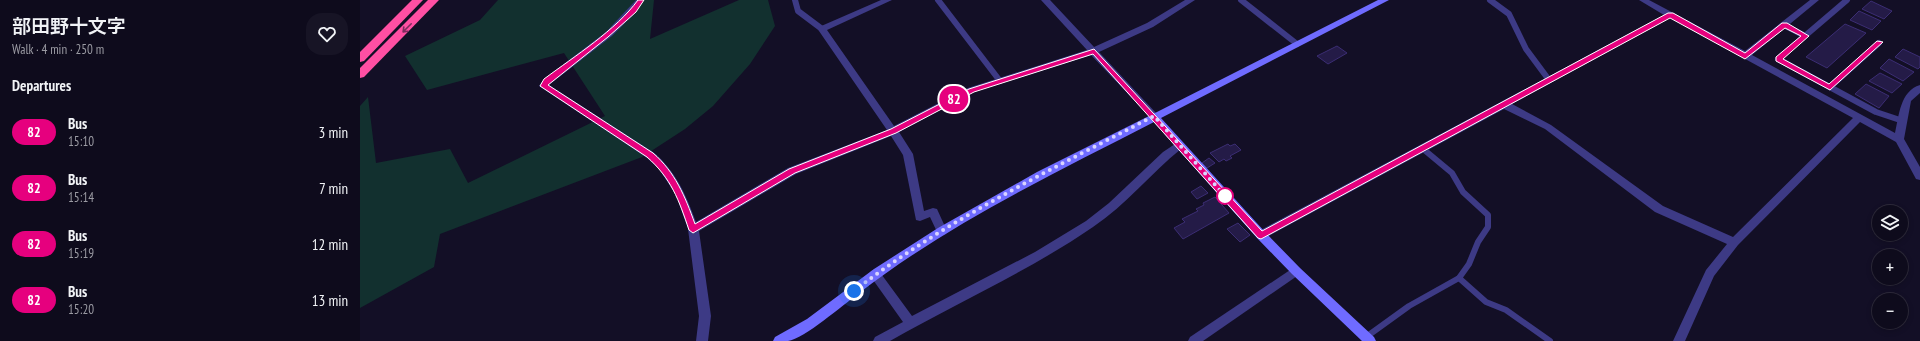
<!DOCTYPE html>
<html lang="en">
<head>
<meta charset="utf-8">
<style>
	:root { --surface:#0e0b1c; --page:#171425; --text:#f1f3f6; --muted:#9b9ba3; --line:#2e2b3b }
	body { margin:0; font-family:"PT Sans Narrow","Noto Sans JP",sans-serif; background:var(--page); color:var(--text); height:100vh; display:flex; flex-direction:column; font-size:15px; white-space:nowrap }
	* { box-sizing:border-box; margin:0 }
	p { font-size:13px; color:var(--muted) }
	.icon { flex:none; width:22px; height:22px; fill:none; stroke:currentColor; stroke-width:2; stroke-linecap:round; stroke-linejoin:round }
	.map { position:relative; flex:1; overflow:hidden }
	.drawer { display:flex; flex-direction:column; background:var(--surface); width:360px }
	.drawer>* { flex:none }
	.badge { padding:0 8px; border-radius:13px; font-size:14px; line-height:26px }
	.buttons { position:absolute; left:1512px; top:205px; display:grid; gap:8px }
	.buttons a { display:grid; place-items:center; width:36px; height:36px; border-radius:50%; background:var(--surface); box-shadow:0 2px 6px #0003,0 0 0 1px var(--line); font-size:20px }
	.you { position:absolute; width:20px; height:20px; margin:-10px; border:3px solid #fff; border-radius:50%; background:#1a73e8; box-shadow:0 0 0 6px #1a73e833 }
	.map>.badge { position:absolute; translate:-50% -50%; box-shadow:0 0 0 2px #fff }
	h2 { padding:0 12px; font-size:15px; line-height:36px }
	.round { display:grid; place-items:center; flex:none; width:42px; height:42px; border-radius:16px; background:var(--page) }
	.summary { display:flex; align-items:center; justify-content:space-between; height:68px; padding:0 12px }
	h1 { font-size:19px; font-weight:600; line-height:30px }
	ul { padding:0; list-style:none }
	li { display:flex; align-items:center; gap:12px; height:56px; padding:0 12px }
	li div { flex:1 }
	li b { display:block; font-size:15px }
	li em { font-style:normal }
	li .badge { min-width:44px; font-weight:700; text-align:center }
	main { display:flex; flex:1; min-height:0 }
	.map>svg:first-child { display:block }
</style>
</head>
<body>
<main>
<section class="drawer">
<div class="summary"><div><h1>部田野十文字</h1><p>Walk · 4 min · 250 m</p></div><a class="round"><svg class="icon" aria-label="heart" viewBox="0 0 24 24"><path d="M12 20l-8-8c-3-5 5-10 8-4 3-6 11-1 8 4z"/></svg></a></div>
<h2>Departures</h2>
<ul>
<li><span class="badge" style="background:#e6007e;color:#fff">82</span><div><b>Bus</b><p>15:10</p></div><em>3 min</em></li>
<li><span class="badge" style="background:#e6007e;color:#fff">82</span><div><b>Bus</b><p>15:14</p></div><em>7 min</em></li>
<li><span class="badge" style="background:#e6007e;color:#fff">82</span><div><b>Bus</b><p>15:19</p></div><em>12 min</em></li>
<li><span class="badge" style="background:#e6007e;color:#fff">82</span><div><b>Bus</b><p>15:20</p></div><em>13 min</em></li>
</ul>
</section>
<div class="map">
<svg width="1560" height="341" viewBox="0 0 1560 341">
	<rect width="100%" height="100%" fill="#130f26"/>
	<!-- green -->
	<polygon fill="#12302f" points="138,0 294,0 290,39 379,0 408,0 415,26 390,64 353,106 325,129 282,157 80,234 74,267 0,308 0,106 8,97 16,163 90,149 108,183 245,116 204,53 67,90 45,56 120,20"/>
	<!-- building -->
	<g fill="#241b47" stroke="#3b2d73">
		<polygon points="1511,1 1532,11 1524,19 1502,9"/>
		<polygon points="1499,11 1521,21 1512,30 1490,20"/>
		<polygon points="1485,24 1506,33 1467,68 1446,57"/>
		<polygon points="977,46 987,53 968,64 957,56"/>
		<polygon points="1543,49 1560,57 1560,67 1558,69 1535,57"/>
		<polygon points="1529,59 1554,72 1543,81 1520,68"/>
		<polygon points="1520,73 1542,84 1532,93 1509,81"/>
		<polygon points="1506,84 1529,96 1519,108 1495,94"/>
		<polygon points="868,144 870,146 875,144 881,150 870,156 872,158 866,161 864,159 859,162 850,153"/>
		<polygon points="849,158 855,163 847,168 842,163"/>
		<polygon points="841,186 848,193 837,199 831,192"/>
		<polygon points="855,197 869,213 823,239 814,228 825,222 822,219 838,211 836,209 844,205 843,203"/>
		<polygon points="878,223 890,235 880,242 867,229"/>
	</g>
	<g fill="none" stroke-linecap="round" stroke-linejoin="round">
		<!-- lane -->
		<g stroke="#3d3a85" stroke-width="6">
			<polyline points="435,0 438,11 462,29"/>
			<polyline points="578,0 640,81"/>
			<polyline points="881,0 937,44"/>
			<polyline points="1130,0 1149,14 1166,49 1189,80"/>
			<polyline points="1487,0 1418,59 1516,112 1543,121"/>
			<polyline points="1424,25 1445,36"/>
			<polyline points="1470,87 1519,43"/>
			<polyline points="1062,148 1092,173 1103,192 1128,215 1128,227 1118,242 1109,264 1099,278 1126,302 1146,310 1190,341"/>
			<polyline points="1006,337 1049,306 1099,278"/>
		</g>
		<!-- street -->
		<g fill="#3d3a85" fill-rule="evenodd">
			<path d="M276,0H284L274,14L252,36L189,85L293,152C316,171 326,195 336,222L428,168L527,130L459,31L458,29L459,27L521,0H532L467,30L534,126L608,88L727,50L681,0H690L734,47L787,23L825,0H835L793,27L739,52L797,114L799,116L797,118H791L731,55L614,92L539,132L553,154L564,211L573,208L577,209L587,231L586,234L582,235L578,234L570,217L560,221L556,220L543,155L531,136L436,174L339,231L351,316L348,341H336L339,316L328,229L316,195L299,169L287,158L179,86L184,79L246,32Z"/>
			<path d="M1279,0H1289L1385,51L1450,0H1459L1392,55L1535,133C1539,116 1540,91 1560,85V93L1551,101L1544,139L1560,167V180L1556,179L1536,142L1500,122L1378,245L1354,276L1325,341H1313L1346,270L1367,244L1295,212L1185,129L1144,109L905,238L901,239L897,238L896,235L897,232L1304,15ZM1310,18L1493,118L1373,237L1303,206L1191,125L1152,104Z"/>
			<path d="M818,142L821,143L823,146L821,149C791,173 766,205 733,227C669,271 596,303 530,341H513L515,337L543,322L511,277L509,274L511,271L515,269L519,271L552,316L675,252L726,221L749,203L803,152Z"/>
			<polygon points="936,266 940,268 941,271 940,274 843,341 828,341 830,337"/>
		</g>
		<!-- secondary -->
		<path fill="#6f6bff" fill-rule="evenodd" d="M1018,0H1029L801,118L905,232L940,268L1014,337L1016,341H1002L932,274L897,238L794,122C693,174 588,224 498,294C484,304 444,339 428,341C424,341 418,341 413,341L415,337L447,319L514,269L578,228L677,172L789,116L791,114L795,113Z"/>
		<!-- highway -->
		<g fill="#ff4fa3" fill-rule="evenodd">
			<polygon points="52,0 63,0 4,61 0,62 0,52"/>
			<polygon points="68,0 79,0 4,77 0,78 0,68"/>
		</g>
	</g>
	<!-- one-way arrows -->
	<defs><path id="oneway-shaft" d="M-6 0H5M1.5-3L5.5 0L1.5 3" fill="none" stroke-width="1.6" stroke-linecap="round" stroke-linejoin="round"/></defs>
	<use stroke="#7d2c5e" href="#oneway-shaft" transform="translate(47 28) rotate(135)"/>
	<!-- line -->
	<path fill="#e6007e" stroke="#fff" d="M278,0H284L276,12L248,37L188,85L293,153C315,172 325,196 335,224L429,169L531,129L609,89L734,49L902,231L1308,13H1313L1385,53L1422,23H1427L1449,36L1423,59L1469,84L1517,41L1523,42L1470,90L1416,61V57L1441,36L1425,28L1385,59L1310,18L901,239L898,238L733,54L614,92L536,133L435,173L333,233L329,230C319,200 311,178 287,157L180,86L184,79C215,56 256,30 278,0Z"/>
	<g fill="none" stroke-linecap="round" stroke-linejoin="round">
		<!-- walk -->
		<path stroke="#d9d4ff" stroke-width="4" stroke-dasharray="0 7.2" d="M494,291C586,220 692,169 794,116L865,196"/>
	</g>
	<!-- markers -->
	<circle fill="#fff" stroke="#e6007e" stroke-width="2" cx="865" cy="196" r="8"/>
</svg>
<div class="buttons">
<a><svg class="icon" aria-label="layers" viewBox="0 0 24 24"><path d="M12 4l9 5-9 5-9-5zM3 14l9 5 9-5"/></svg></a>
<a>+</a>
<a>−</a>
</div>
<div class="you" style="left:494px;top:291px"></div>
<b class="badge" style="left:594px;top:99px;background:#e6007e;color:#fff">82</b>
</div>
</main>
</body>
</html>
